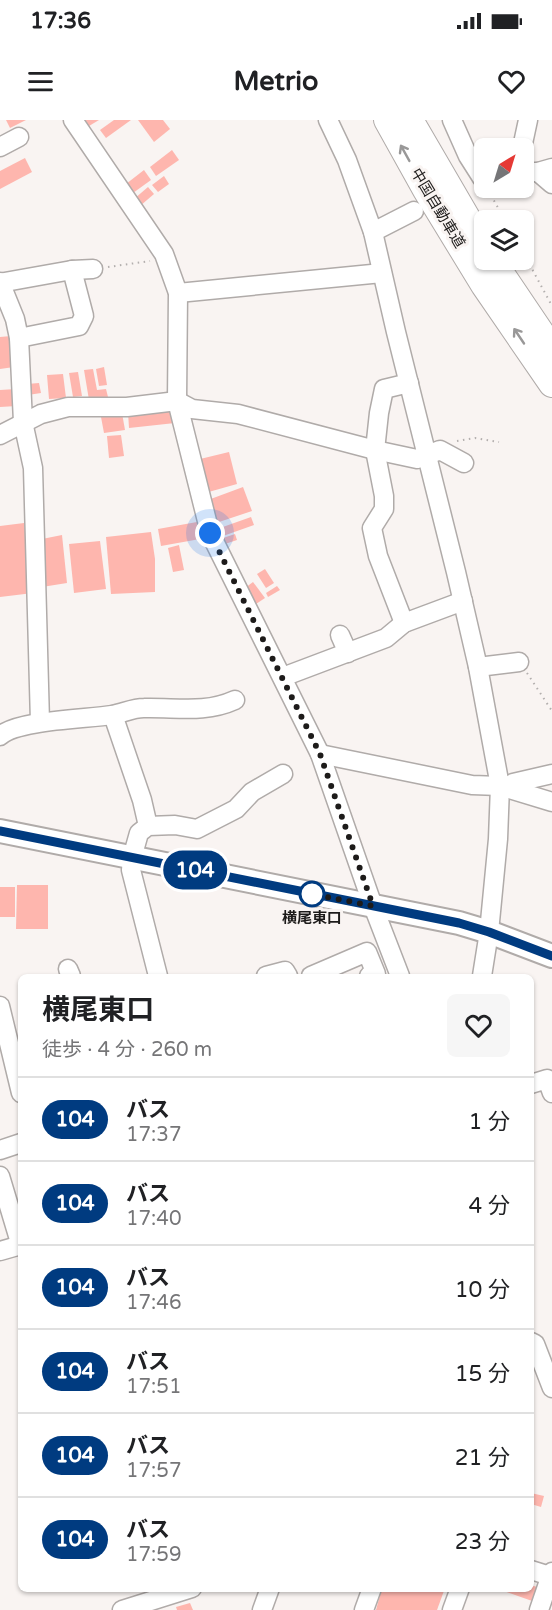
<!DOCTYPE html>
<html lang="ja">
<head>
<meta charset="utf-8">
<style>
	:root { --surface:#fff; --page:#f6f6f6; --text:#202124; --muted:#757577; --line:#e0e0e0 }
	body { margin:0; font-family:"Varela Round","Noto Sans JP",sans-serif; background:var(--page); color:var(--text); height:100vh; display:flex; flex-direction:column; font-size:22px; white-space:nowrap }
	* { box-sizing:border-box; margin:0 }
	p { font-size:20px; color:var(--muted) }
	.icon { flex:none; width:33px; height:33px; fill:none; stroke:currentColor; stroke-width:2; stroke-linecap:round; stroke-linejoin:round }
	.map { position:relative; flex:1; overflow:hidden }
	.panel { position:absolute; left:18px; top:854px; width:516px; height:618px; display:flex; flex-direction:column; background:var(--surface); border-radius:9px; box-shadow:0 2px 4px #0004 }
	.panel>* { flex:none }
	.badge { padding:0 12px; border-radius:20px; font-size:21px; line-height:39px }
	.needle { width:39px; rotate:38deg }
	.fabs { position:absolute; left:474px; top:18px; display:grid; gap:12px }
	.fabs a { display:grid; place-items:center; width:60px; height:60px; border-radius:9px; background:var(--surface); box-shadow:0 2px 4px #0004; font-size:30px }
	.you { position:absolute; width:30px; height:30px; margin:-15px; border:4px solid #fff; border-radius:50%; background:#1a73e8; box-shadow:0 0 0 9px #1a73e833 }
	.map>.badge { position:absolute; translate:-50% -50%; box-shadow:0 0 0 3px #fff }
	.round { display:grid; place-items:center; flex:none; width:63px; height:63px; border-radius:9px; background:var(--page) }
	.overview { display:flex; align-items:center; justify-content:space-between; height:102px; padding:0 24px }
	h1 { font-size:28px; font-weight:700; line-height:45px }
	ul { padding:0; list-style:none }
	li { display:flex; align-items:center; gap:18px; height:84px; padding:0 24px; border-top:2px solid var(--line) }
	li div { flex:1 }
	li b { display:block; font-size:22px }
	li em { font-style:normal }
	li .badge { min-width:66px; font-weight:700; text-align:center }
	.status { display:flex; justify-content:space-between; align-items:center; height:42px; padding:0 30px; background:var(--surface); direction:ltr }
	.status svg { height:16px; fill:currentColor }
	header { display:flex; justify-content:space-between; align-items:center; height:78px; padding:0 24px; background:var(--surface); font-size:27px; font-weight:700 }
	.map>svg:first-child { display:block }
</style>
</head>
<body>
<div class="status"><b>17:36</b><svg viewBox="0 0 49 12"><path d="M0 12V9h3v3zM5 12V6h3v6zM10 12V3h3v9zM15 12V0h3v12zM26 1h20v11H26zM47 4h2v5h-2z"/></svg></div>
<header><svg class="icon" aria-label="menu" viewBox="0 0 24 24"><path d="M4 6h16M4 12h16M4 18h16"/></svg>Metrio<svg class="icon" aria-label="heart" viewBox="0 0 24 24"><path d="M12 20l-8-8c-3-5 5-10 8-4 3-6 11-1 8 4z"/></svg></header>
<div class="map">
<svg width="552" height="1490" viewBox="0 0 552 1490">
	<rect width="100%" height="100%" fill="#f9f4f2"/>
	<!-- building -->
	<g fill="#feb6ae">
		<polygon points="6,0 26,0 10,8"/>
		<polygon points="85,0 99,0 89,6"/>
		<polygon points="114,0 131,0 106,18 100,10"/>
		<polygon points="138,0 163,0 170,9 154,22"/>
		<polygon points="172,30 179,40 156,56 150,47"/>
		<polygon points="25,38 32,52 0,69 0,51"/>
		<polygon points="144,50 151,60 133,73 126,64"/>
		<polygon points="164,56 169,64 158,72 152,65"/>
		<polygon points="148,67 154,74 140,86 134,79"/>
		<polygon points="11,216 14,247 0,249 0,217"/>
		<polygon points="104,247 107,265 99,266 96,249"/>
		<polygon points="93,249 97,270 106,269 108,277 89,280 84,250"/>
		<polygon points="78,252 82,276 73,277 69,253"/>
		<polygon points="63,254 66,278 49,279 47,255"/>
		<polygon points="39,263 41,273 28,275 27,264"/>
		<polygon points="16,269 17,286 0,287 0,270"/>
		<polygon points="170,287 175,303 129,308 128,292"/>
		<polygon points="122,293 125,310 104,313 101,297"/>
		<polygon points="121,315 124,336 109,338 107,316"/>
		<polygon points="229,332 237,364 205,373 196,340"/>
		<polygon points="243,367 252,391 216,403 208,380"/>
		<polygon points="251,397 254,405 223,416 220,408"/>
		<polygon points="197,402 200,419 161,426 158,409"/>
		<polygon points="24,403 33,473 0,477 0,406"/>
		<polygon points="151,412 155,439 155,472 111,474 106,417"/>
		<polygon points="235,414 237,420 222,425 220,419"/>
		<polygon points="62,415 67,463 42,467 42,419"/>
		<polygon points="100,421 106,469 74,473 69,424"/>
		<polygon points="179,425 184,450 173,452 168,428"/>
		<polygon points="265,449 274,463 266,468 257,454"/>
		<polygon points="253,462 265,478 256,484 245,468"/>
		<polygon points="277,466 280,470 268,477 266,473"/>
		<polygon points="17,765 48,765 48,809 16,809"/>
		<rect x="0" y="767" width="15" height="30"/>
		<polygon points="531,1373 544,1376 541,1387 531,1384"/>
		<polygon points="531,1465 540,1468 535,1482 504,1471 505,1468 531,1468"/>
		<polygon points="382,1468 445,1468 437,1490 376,1490"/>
		<polygon points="190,1483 193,1490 177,1490 176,1487"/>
	</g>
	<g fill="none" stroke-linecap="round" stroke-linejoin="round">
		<!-- minor casing -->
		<g stroke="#b0aba9" stroke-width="21">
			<g id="minor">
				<polyline points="73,0 164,134 178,173 177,281 210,413 320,634 373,786 400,856"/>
				<polyline points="328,0 347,40 373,112 396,212 456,452 478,547 500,666 498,719 489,812 482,856"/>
				<polyline points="452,0 468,36 482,58"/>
				<polyline points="0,27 19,17"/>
				<polyline points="522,28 528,0"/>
				<polyline points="524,52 538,52 552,48"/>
				<polyline points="538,52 552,64"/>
				<polyline points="373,112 414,91"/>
				<polyline points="0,162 15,199 19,218 23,302 33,348 40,602"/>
				<polyline points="0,163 72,150 93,149"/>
				<polyline points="178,173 382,153"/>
				<polyline points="19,218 79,206 84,196 72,150"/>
				<polyline points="0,315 41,294 68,287 127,287 177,281 192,289 238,294 375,330 417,339 440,330 464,343"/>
				<polyline points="404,503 378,436 372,408 384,389 384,376 375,330 379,293 384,269 409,263"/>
				<polyline points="340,515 348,533"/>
				<polyline points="478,547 519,542"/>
				<polyline points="288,555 386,518 404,503 463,481"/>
				<polyline points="113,595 142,680 148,706"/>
				<path d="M0,616C16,600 88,599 112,595C123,593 133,588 144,588C176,587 204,594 235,580"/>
				<polyline points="320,634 472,665 500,666 552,682"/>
				<polyline points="510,669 513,663 552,654"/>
				<polyline points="68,849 71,856"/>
				<polyline points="158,856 131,750 132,738 139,713 148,706 175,705 197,709 236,689 252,672 283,654"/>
				<polyline points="266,856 285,851 288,856"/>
				<polyline points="311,856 367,832 376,854 369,856"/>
				<polyline points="0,886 21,973"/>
				<polyline points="531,964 547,959 552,973"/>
				<polyline points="0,1030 21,1023"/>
				<polyline points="0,1056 21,1126"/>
				<polyline points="0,1131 21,1125"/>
				<polyline points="531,1222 535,1224 552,1268"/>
				<polyline points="531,1450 550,1456"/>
				<polyline points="122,1490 192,1468"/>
				<polyline points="262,1490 270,1468"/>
				<polyline points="364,1490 372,1468"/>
				<polyline points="452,1490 460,1468"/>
				<polyline points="539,1490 552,1452"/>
			</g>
		</g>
		<!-- major casing -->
		<g stroke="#b0aba9" stroke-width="26">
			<polyline id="major" points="0,711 459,803 489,812 552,836"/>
		</g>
		<!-- highway casing -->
		<g stroke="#b0aba9" stroke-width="28">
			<g id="highway">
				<polyline points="387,0 426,70 484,165 552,264"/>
				<polyline points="410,0 484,127"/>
				<polyline points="492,140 552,229"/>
			</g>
		</g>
		<!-- path -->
		<g stroke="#b3afae" stroke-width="2" stroke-dasharray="1.5 4.5" stroke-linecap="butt">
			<polyline points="488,70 505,100"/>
			<polyline points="524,134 552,186"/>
			<polyline points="108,147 150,141"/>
			<polyline points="457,321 475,318 499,322"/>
			<polyline points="527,553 552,591"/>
		</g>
		<!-- minor -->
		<use href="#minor" stroke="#fff" stroke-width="18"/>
		<!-- major -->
		<use href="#major" stroke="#fff" stroke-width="22"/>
		<!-- highway -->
		<use href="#highway" stroke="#fff" stroke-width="26"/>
	</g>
	<!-- one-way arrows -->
	<defs><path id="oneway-shaft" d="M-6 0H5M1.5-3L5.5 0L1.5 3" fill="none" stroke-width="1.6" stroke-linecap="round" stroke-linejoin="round" transform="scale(1.5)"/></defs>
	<g stroke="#999898">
		<use href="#oneway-shaft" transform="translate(405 33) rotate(-119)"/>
		<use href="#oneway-shaft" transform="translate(519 216) rotate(-124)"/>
	</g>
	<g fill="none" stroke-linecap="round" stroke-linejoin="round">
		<!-- line casing -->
		<g stroke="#fff" stroke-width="14">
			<polyline id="line" points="0,711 459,803 489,812 552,836"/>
		</g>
		<!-- line -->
		<use href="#line" stroke="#003b80" stroke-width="9"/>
		<!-- walk -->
		<polyline stroke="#1d1b1a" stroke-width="6" stroke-dasharray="0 10.8" points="210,413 320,634 373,786 307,773 312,774"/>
	</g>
	<!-- markers -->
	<circle fill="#fff" stroke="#003b80" stroke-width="3" cx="312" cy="774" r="12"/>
	<g text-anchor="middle" stroke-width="6" stroke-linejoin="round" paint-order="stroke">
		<!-- street labels -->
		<g font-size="15" fill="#1d1b1a" stroke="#f9f4f2">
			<text transform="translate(438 88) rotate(59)" y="5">中国自動車道</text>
		</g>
		<!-- stop labels -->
		<g font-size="15" font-weight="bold" fill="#1d1b1a" stroke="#f9f4f2">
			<text x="312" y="803">横尾東口</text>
		</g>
	</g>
</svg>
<div class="fabs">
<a><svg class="needle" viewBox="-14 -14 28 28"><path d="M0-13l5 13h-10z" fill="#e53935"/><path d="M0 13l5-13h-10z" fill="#757577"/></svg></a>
<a><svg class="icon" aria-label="layers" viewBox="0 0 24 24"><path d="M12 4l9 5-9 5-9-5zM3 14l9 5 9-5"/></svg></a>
</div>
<div class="you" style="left:210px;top:413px"></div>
<b class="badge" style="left:195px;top:750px;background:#003b80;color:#fff">104</b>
<section class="panel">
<div class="overview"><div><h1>横尾東口</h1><p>徒歩 · 4 分 · 260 m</p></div><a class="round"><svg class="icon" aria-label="heart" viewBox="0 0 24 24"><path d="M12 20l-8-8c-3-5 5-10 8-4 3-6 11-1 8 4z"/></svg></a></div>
<ul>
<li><span class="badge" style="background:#003b80;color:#fff">104</span><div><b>バス</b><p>17:37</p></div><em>1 分</em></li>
<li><span class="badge" style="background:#003b80;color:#fff">104</span><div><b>バス</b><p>17:40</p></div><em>4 分</em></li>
<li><span class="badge" style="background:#003b80;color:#fff">104</span><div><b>バス</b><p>17:46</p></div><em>10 分</em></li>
<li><span class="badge" style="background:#003b80;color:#fff">104</span><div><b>バス</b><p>17:51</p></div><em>15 分</em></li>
<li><span class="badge" style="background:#003b80;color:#fff">104</span><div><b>バス</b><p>17:57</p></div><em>21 分</em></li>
<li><span class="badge" style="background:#003b80;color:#fff">104</span><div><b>バス</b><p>17:59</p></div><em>23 分</em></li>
</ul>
</section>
</div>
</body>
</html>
